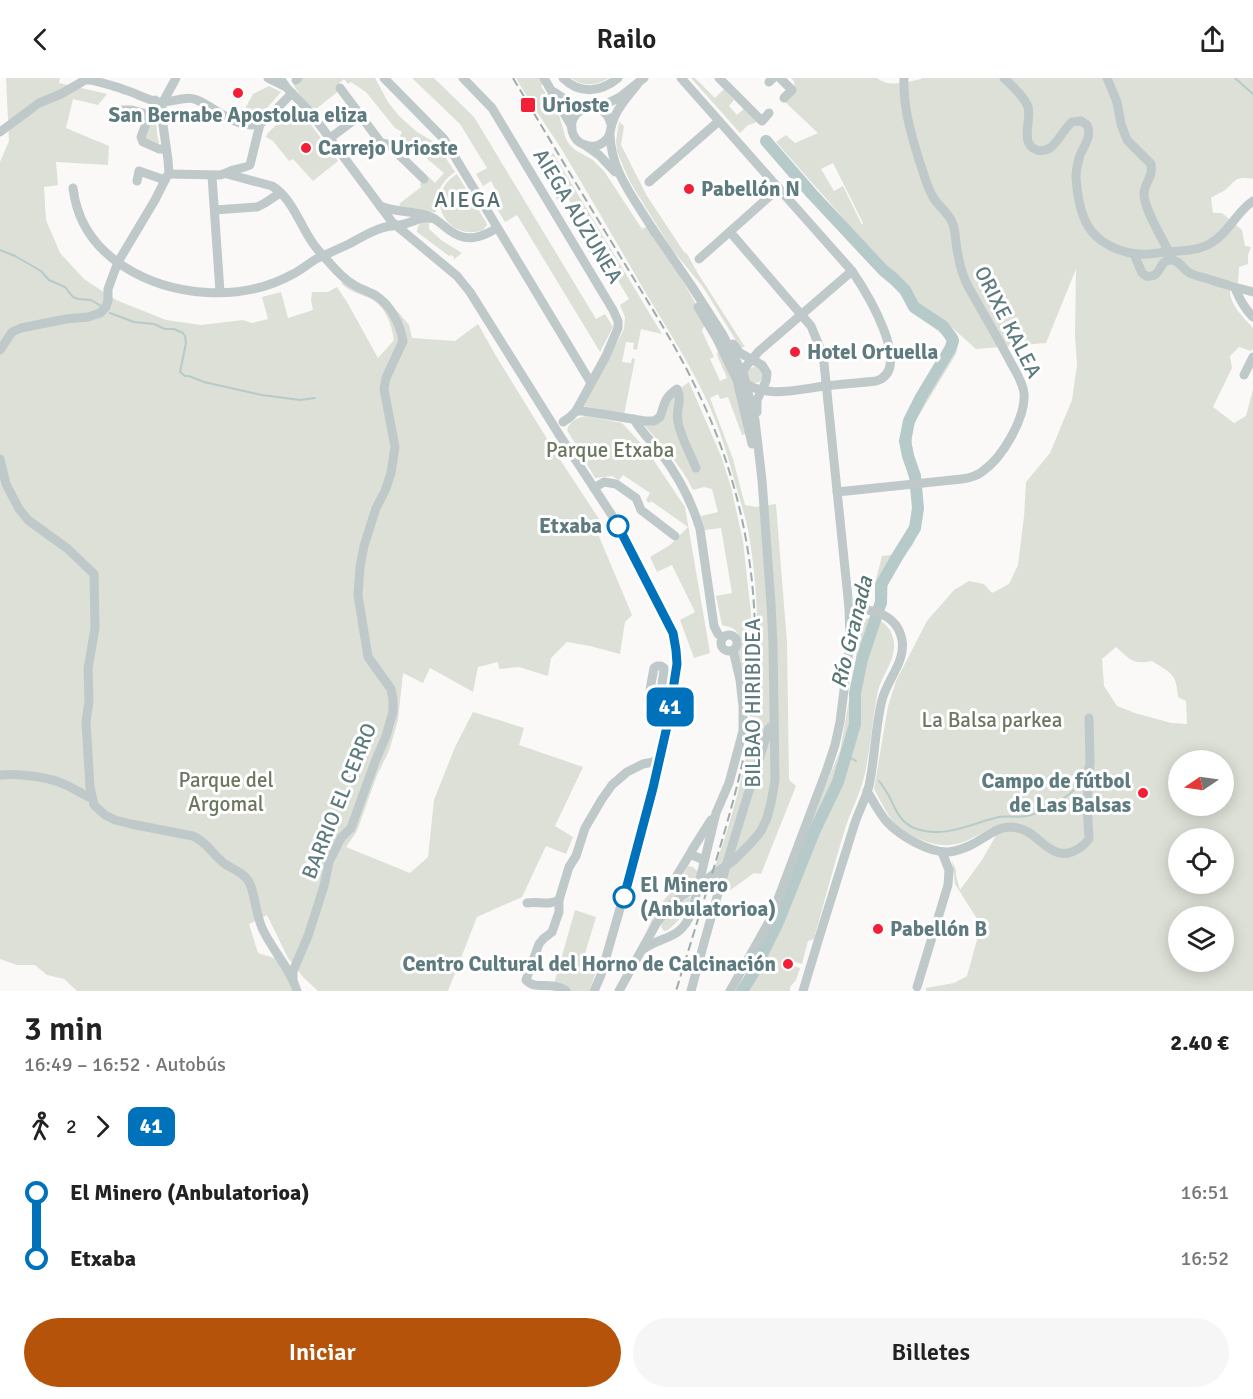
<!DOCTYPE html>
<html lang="es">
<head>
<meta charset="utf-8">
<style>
	:root { --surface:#fff; --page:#f6f6f6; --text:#222; --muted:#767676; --accent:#b45309 }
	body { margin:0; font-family:Signika,sans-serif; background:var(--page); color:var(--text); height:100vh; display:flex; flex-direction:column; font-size:22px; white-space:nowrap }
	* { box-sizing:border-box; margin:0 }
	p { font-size:20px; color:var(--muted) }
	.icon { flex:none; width:33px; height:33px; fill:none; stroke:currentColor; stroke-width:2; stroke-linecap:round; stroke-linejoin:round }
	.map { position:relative; height:913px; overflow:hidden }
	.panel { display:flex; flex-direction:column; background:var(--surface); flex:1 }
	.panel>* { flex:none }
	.badge { padding:0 12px; border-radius:9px; font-size:21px; line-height:39px }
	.needle { width:39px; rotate:257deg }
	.buttons { position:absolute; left:1168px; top:672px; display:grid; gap:12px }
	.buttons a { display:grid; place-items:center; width:66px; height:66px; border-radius:50%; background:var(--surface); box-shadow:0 3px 15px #0003; font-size:30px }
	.map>.badge { position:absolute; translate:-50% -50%; box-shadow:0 0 0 3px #fff }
	.legs { display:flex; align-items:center; gap:9px; height:66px; padding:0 24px; font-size:20px }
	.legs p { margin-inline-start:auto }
	.head { display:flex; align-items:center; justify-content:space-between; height:102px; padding:0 24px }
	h1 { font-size:33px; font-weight:600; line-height:45px }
	.cta { display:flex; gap:12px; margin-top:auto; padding:12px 24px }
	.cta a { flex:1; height:69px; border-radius:36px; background:var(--accent); color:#fff; font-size:24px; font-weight:600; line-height:69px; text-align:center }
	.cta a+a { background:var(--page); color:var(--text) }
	ul { padding:0 24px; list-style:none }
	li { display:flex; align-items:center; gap:21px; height:66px; font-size:22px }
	li i { display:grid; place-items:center; width:9px; height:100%; margin:0 8px; background:currentColor }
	li i::after { content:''; width:15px; height:15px; margin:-8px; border:4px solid; border-radius:50%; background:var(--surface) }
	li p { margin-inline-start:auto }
	li:first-child i { background:linear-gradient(#0000 50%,currentColor 0) }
	li:last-child i { background:linear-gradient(currentColor 50%,#0000 0) }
	header { display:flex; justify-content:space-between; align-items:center; height:78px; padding:0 24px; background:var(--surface); font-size:27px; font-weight:600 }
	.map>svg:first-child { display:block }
</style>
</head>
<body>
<header><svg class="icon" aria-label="back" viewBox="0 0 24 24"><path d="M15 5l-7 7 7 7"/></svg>Railo<svg class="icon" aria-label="share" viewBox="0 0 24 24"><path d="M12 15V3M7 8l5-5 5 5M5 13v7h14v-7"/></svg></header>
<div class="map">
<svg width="1253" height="913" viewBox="0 0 1253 913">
	<rect width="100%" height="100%" fill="#faf9f7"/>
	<!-- green -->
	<g fill="#dce0d6" fill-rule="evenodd">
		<path d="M6,0H60L59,5L107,16L98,27L73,21L66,50L109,68L108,87L56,84L58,107L44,109L46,142L60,175L84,201L116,222L166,242L201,247L243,242L252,245L268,241L262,219L281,214L288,240L313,232L311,222L312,214H328L337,209L347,224L378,280L394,262C392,247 385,228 371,221C361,216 349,214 341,205L351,200L364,209L383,219L398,234L409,247L412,260L455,263L478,246L496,278L557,377L599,441L598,456L632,537L625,544L620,576L590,568L567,564L551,580L548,598L519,589L499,591L498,584L478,589L473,614L430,590L423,605L403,595L398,642L389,673L377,697L357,753L346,769L410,795L428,779L434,722L455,669L473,634L524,650L519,667L583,689L555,748L573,759L566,776L546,768L522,819L477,839L448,913H318L303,899L288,880L267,837L249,846L258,875L277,881L286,895L292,913H77L64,901L47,897L35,887H17L0,881V84L9,63Z"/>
		<path d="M299,0H375L388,24L399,38L417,54L436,65L455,94C446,100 438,109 438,120C438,126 438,129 435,135L420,131L401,129L399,126L421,109L420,106L429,99L435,105L444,95L400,58L402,54L395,50L366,14L351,4L348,6L344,1L339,5L341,11L311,35L293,6Z"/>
		<polygon points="412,0 434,0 474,39 596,241 605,236 613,249 600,274 517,137 505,144 491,121 498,116 491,103 483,108 476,96 487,90 460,46"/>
		<path d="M516,0H540L543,6L541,8L559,37L566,61L570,67L575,72L593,82L604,93L642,151L650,147L652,150L706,243L702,253L714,279L710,281L720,303L727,300L717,277L718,272L730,294L735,310L746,356L742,357L728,319L720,321L718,316L710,320L733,381L745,427L756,429L776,426L787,565L789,700L790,703L796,708L761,796L754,795L725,816L710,792L714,791C754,683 768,572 749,457C746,440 740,422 735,405C728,377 719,349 707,323C690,286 668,252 647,217C619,169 591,120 562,72C547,48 530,25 516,0Z"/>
		<path d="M571,0H609C596,8 583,9 571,0Z"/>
		<polygon points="691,0 695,0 715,20 724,11 734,22 729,28 737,37 747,28 759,41 755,45 748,47 740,55"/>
		<path d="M791,0H877C889,10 906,4 921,1L922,0H1253V101C1236,98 1237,101 1225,112C1221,115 1215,117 1211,120L1213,135H1222L1242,152L1245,168L1251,169L1248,177V186L1239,189L1238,205L1231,203C1231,207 1230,210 1230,213C1230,227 1244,240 1253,250V271L1251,273L1239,269L1230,278L1232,290L1213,329L1234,345L1246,338L1253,311V913H926V910L954,905L967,898L980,851L979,844L955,806L952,783L956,792V798L960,812L982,782L998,754L992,749C964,766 949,774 917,760C908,756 900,751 893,744C886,734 880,722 874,711L888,628L896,603L927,543L954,512L969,503L984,506L992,515L1009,506L1018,487L1024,439L1026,404L1050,375L1072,322L1077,287L1075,257L1076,191L1046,265L976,271L950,248C955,257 960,265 956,276L916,342L913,350L912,359V367L922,423L920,450L913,466L888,501L887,528L875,523V505L882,478L891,477L912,447L915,425L901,365L904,344L912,326L946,274L948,267L944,258L934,250L912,235L898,212L845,157L766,63L844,141L776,64L786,57L795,65L818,55L785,24L795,13L794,3ZM833,85L863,145L862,147L843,108L834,113L821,91ZM1116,569C1130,581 1132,587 1152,583C1172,596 1176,595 1178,619L1186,623L1187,646L1171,645L1135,635L1117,628L1104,608L1102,581ZM1179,682H1224V728H1179ZM1179,760H1224V806H1179ZM1179,838H1224V884H1179Z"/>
		<polygon points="269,8 281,14 259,39 254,40 241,38 253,16"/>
		<polygon points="291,34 301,42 306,40 338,83 313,103 293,81 289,83 273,63 266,59 267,56 285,38 287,39"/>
		<polygon points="152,39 156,40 157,56 159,65 157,67 145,62 144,58"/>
		<polygon points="619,44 624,48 621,67 647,118 684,174 687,176 697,194 745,269 740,269 703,209 671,170 630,104 617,74 616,63"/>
		<polygon points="553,75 662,256 641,251 637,272 633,271 634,265 626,264 622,284 631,285 632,280 635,281 624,337 584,328 624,251 625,239 620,227 629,221 599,171 590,176 588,173 596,168 566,117 557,122 554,114 563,108 547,81"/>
		<path d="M457,96L486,144L487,147L483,152C446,165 422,117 457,96Z"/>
		<path d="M426,144L429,145V151L441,162L462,175L453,182L454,179L451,177L449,178L417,154C417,147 420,145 426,144Z"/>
		<circle cx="755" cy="297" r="8"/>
		<path d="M689,304L721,378L731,409L743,463L751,536L748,627C744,611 739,595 738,579C737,570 743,559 735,552C731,548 726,549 722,547L716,518L732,515L721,450L705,452L701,438L718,434L712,411L704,409L693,412C681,387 662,367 644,347H653L673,316Z"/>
		<path d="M586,338L622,345L646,371L685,429L710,575L694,580L680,542L695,534L672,487L657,494L650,479L670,467L688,449L651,423L649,425L646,422L650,415L623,397L619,402L612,398L595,400L567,352C570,342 577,340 586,338Z"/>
		<path d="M868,540C883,540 893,551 894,566C895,585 880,599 877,618C872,643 871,669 865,695C861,715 851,732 845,751C834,787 824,824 814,861L808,863L802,886L795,884L794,888L800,890L796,902L790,909V913H737L775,843L819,723L840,673L856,583L857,550L863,543Z"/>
		<polygon points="688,788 693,789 698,794 696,803 654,841 646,854 658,829 681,802"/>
		<path d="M691,818C687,833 679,843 668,852L664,853L661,849C665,835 680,826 691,818Z"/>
		<polygon points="575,832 596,839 584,879 595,883 598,889 589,913 568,913 554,906"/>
	</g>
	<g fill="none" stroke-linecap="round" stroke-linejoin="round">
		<!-- stream -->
		<g stroke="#b6cac9" stroke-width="2">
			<polyline points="1235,0 1253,16"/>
			<polyline points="0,172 15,178 41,193 49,202 65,209 73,219 78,221 91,222 101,228"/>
			<polyline points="110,235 134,244 154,246 165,251 174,251 183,255 185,258 186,265 180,294 185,298 189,298 204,304 262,317 300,322 315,320"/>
			<polyline points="846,677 856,683"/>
			<path d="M879,703C883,708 886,713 889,718C896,732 899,743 914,750C942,761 968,747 995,740C1005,737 1016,740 1027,738C1039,736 1070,718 1078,708C1082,702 1084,694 1086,687"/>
		</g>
		<!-- river -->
		<polyline stroke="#b6cac9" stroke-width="12" points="742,913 752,897 778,844 814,754 838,704 855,646 855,615 862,581 881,524 881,507 897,479 915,450 918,430 915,398 908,378 905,363 909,343 921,319 950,271 953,263 952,260 943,248 914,229 905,212 894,201 883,192 812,116 766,63"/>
		<!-- minor -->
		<g stroke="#c0c9ca" stroke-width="9">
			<path d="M84,0C98,4 112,7 125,12C136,15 149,23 160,24C173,25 184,17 197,22C217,30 242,57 265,43L292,15"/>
			<polyline points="268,0 284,8"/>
			<polyline points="280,0 287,10 311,35 392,144 457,198 470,214 560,358 617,445 673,555 676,571 677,586 668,644 631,792 601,897 594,913"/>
			<polyline points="384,0 444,61 591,305"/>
			<polyline points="463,0 492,30 613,232 618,243 618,250 606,278 576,333 570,339 563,344"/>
			<polyline points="544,0 572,49"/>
			<path d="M563,0C580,17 601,14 618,0"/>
			<path d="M681,0L852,193C865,212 915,292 876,303C859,305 842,306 825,308C800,311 765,321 744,304"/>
			<polyline points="719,0 762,43 769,35"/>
			<polyline points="780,0 792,12 784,20"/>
			<path d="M1004,0C1012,8 1024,18 1028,29C1032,41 1019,67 1037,72C1041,74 1046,72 1050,70C1059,63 1063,52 1072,44L1081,43L1087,47C1092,58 1085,66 1080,77C1078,84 1076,91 1076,99C1077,114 1080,135 1088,148C1098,165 1120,175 1139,176C1148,177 1157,175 1166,174C1181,173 1198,173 1211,165C1229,155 1236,134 1253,123"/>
			<path d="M1107,0L1117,24L1121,46L1127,62L1151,86C1153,101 1145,103 1144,115C1143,129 1162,160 1169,174"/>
			<polyline points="296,2 298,0"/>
			<polyline points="769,4 773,0"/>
			<polyline points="340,10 381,65 387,66 391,69 424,101"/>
			<polyline points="554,14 572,26 584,30"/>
			<polyline points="155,22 141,59 143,64 159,71 166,71"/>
			<polyline points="595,28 610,24 620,19 644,0"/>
			<polyline points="115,32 132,32 150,37"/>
			<path d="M611,46C602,14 561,33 574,58C577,64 583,67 589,68C595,69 601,67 606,62C611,57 610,52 612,46C616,31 628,18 637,7"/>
			<polyline points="0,54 39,25 61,16 85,2 91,2"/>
			<path d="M610,57C611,95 637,124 655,155"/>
			<polyline points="330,60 361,37"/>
			<polyline points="585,67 599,77 615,94"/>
			<path d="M169,96L220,97C225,96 228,94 233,92C239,90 245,90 250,87L260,46"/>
			<polyline points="169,96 168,82 161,33 163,24 176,0"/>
			<path d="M227,96L272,108C289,118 297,139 307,156C312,165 319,174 327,182C335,191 343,201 354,207C360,211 368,213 375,217C391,227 400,246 403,263L386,300L384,311L395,369L391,395L385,413L376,430L364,468L360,489L358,517L368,579L391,611L393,621V634L386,658L375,684L351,750L341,760L329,784L324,808L308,858L293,893V900"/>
			<polyline points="212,98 220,214"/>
			<polyline points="137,103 139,93 165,102"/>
			<polyline points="649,104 719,43"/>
			<path d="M73,110C77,144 94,169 123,188C171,219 241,225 293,196C301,192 308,186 316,181C327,176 338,171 349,166C362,159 376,150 391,148C396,147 395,148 400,147C414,145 419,137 435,141"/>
			<path d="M380,128C394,134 411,133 426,137C436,140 441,146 449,152C466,165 481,160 497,150"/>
			<polyline points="215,132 257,129 265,125 280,115"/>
			<polyline points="730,154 811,248 820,270 824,285 849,530 850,564 840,644 835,667 827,691 770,842 730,913"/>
			<path d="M1134,176L1142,195L1146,198C1163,201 1157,182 1171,182C1180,182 1183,192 1190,195C1195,198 1202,199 1208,201C1223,206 1238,210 1253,214"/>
			<polyline points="699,181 779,110"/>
			<path d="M1235,210C1239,220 1245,231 1253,239"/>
			<polyline points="698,229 717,261 737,302 752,366"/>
			<polyline points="733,266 740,275 762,287 767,295 766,303 757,322 757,334"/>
			<polyline points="0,272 12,254 21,250 66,241 88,239 100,235 106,229 108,222 108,211 118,184 155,122 167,98 169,96"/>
			<path d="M742,297C744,287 753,282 758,274L852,193"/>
			<polyline points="1244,297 1253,279"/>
			<path d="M576,333H583L645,343H654L660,339C665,325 664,320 677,311C683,324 675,331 678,344C681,360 690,375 696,390"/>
			<path d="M634,341C641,354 652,364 661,375C678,398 692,424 700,451L714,548L718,556L723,560"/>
			<path d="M0,381L6,406L19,431L28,442L68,471L94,496L95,550L88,591L89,623L86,644L90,709L94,727L105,737L115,742L131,746L193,758C207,764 213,777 225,786C234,792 245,795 250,806C256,821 256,838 263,852C273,873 290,890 297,913"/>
			<polyline points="594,410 604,404 616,406 636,420 641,432 675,458"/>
			<path d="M837,414L962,401C970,400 977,398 983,393C1003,379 1026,339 1024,315C1023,305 1016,294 1011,285C998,260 983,235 969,210C962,198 959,184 957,171C955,162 956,152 952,144C948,134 938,128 933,119C927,109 924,96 920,85C911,56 903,30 904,0"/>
			<circle cx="729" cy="565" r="8"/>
			<path d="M648,622L654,590L657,588H661L664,590C664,597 661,605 662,613C663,618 667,623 670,627"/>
			<path d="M0,697C18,695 50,699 66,707C75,711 83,717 92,720"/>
			<path d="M867,713C873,723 879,735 887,744C900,758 928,774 947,774C955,774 962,771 969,768C983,762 995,749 1010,749C1032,750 1038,765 1054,773C1067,780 1081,771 1089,761L1087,725L1090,684L1089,640"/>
			<polyline points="704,782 692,777 692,772 711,742"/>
			<polyline points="676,799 691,774"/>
			<path d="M527,825C538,823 549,828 559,822"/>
			<path d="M642,872C664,856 679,864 692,834L716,735L729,705L743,653V628L740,602L733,572"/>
			<polyline points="917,909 948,807 949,792 942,774"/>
			<path d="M566,913C551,902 535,913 526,902L539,866L543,861L552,854L559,834V822L569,789L576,778L585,750L602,721L612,707L627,694L643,686L658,683"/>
			<polyline points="619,913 656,846 668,830 682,818 733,783 751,765 761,753 767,740 771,725 775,702 773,567 771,526 762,402 755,342 744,298 723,257 691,207 652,150"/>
			<path d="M691,913C714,825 741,737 769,650L774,647"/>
			<path d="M803,913C819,859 836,805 853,751C857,736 865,723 869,708C875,680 875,650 882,622C887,602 906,583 902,562C897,535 871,531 849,530"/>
		</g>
		<!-- rail -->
		<path stroke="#9dacae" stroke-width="2" stroke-dasharray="9 4.5" stroke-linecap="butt" d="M513,0C548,59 584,119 620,178C646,221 674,264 696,310C747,413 765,528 750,642C744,687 731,732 718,776C704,822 690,867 676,913"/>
	</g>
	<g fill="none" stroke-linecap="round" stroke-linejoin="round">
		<!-- line-1 casing -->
		<g stroke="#fff" stroke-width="14">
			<polyline id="line-1" points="618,448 673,555 676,572 677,586 668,644 653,710 624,819"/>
		</g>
		<!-- line-1 -->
		<use href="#line-1" stroke="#0072bc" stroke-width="9"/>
	</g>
	<!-- markers -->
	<g fill="#f21f37" stroke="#fff" stroke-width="2">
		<circle cx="238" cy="15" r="6"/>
		<rect x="520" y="19" width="16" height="16" rx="3"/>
		<circle cx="306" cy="70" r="6"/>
		<circle cx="689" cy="111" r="6"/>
		<circle cx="795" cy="274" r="6"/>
		<circle cx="1143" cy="715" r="6"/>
		<circle cx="878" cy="851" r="6"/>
		<circle cx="788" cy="886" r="6"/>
	</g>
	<g fill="#fff" stroke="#0072bc" stroke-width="3">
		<circle cx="618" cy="448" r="10"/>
		<circle cx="624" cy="819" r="10"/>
	</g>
	<g text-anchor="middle" stroke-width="6" stroke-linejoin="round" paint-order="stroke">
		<!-- poi labels -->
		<g font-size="21" font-weight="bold" fill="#5e7b7f" stroke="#fff" text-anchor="start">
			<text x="542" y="34">Urioste</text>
			<text x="238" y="44" text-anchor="middle">San Bernabe Apostolua eliza</text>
			<text x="318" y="77">Carrejo Urioste</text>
			<text x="701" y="118">Pabellón N</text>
			<text x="807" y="281">Hotel Ortuella</text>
			<text x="1131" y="710" text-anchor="end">Campo de fútbol<tspan x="1131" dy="24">de Las Balsas</tspan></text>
			<text x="890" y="858">Pabellón B</text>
			<text x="776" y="893" text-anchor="end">Centro Cultural del Horno de Calcinación</text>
		</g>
		<!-- street labels -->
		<g font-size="21" fill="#5e7b7f" stroke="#fff">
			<text transform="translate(578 138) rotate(59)" y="7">AIEGA AUZUNEA</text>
			<text transform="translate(1008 244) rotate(63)" y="7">ORIXE KALEA</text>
			<text transform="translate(753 625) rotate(-90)" y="7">BILBAO HIRIBIDEA</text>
			<text transform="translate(339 723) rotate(-68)" y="7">BARRIO EL CERRO</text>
		</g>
		<!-- park labels -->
		<g font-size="21" fill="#6b775e" stroke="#fff">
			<text x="610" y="379">Parque Etxaba</text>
			<text x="992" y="649">La Balsa parkea</text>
			<text x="226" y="709">Parque del<tspan x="226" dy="24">Argomal</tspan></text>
		</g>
		<!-- stop labels -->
		<g font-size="21" font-weight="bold" fill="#5e7b7f" stroke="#fff" text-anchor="end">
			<text x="602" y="455">Etxaba</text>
			<text x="640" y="814" text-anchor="start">El Minero<tspan x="640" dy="24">(Anbulatorioa)</tspan></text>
		</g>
		<!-- neighbourhood labels -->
		<g font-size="22" letter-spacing="1.5" fill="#556d6f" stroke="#fff">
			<text x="468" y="129">AIEGA</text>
		</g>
		<!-- water labels -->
		<g font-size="22" font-style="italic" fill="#587774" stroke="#fff">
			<text transform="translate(851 554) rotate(-76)" y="8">Río Granada</text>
		</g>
	</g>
</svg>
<div class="buttons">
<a><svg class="needle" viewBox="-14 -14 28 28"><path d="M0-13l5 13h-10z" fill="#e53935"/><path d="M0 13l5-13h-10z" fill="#767676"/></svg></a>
<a><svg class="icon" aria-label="locate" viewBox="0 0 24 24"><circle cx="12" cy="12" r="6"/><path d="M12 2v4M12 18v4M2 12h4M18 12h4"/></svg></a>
<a><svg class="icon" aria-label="layers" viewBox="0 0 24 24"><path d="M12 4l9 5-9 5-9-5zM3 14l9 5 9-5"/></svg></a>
</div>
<b class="badge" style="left:670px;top:629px;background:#0072bc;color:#fff">41</b>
</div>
<section class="panel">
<div class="head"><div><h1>3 min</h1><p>16:49 – 16:52 · Autobús</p></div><b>2.40 €</b></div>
<div class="legs"><svg class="icon" aria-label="walk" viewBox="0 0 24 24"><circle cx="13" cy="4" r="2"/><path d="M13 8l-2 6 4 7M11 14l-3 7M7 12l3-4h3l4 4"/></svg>2<svg class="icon" aria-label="forward" viewBox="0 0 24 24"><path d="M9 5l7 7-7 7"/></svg><b class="badge" style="background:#0072bc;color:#fff">41</b></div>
<ul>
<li><i style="color:#0072bc"></i><b>El Minero (Anbulatorioa)</b><p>16:51</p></li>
<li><i style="color:#0072bc"></i><b>Etxaba</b><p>16:52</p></li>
</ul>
<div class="cta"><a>Iniciar</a><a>Billetes</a></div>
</section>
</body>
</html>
